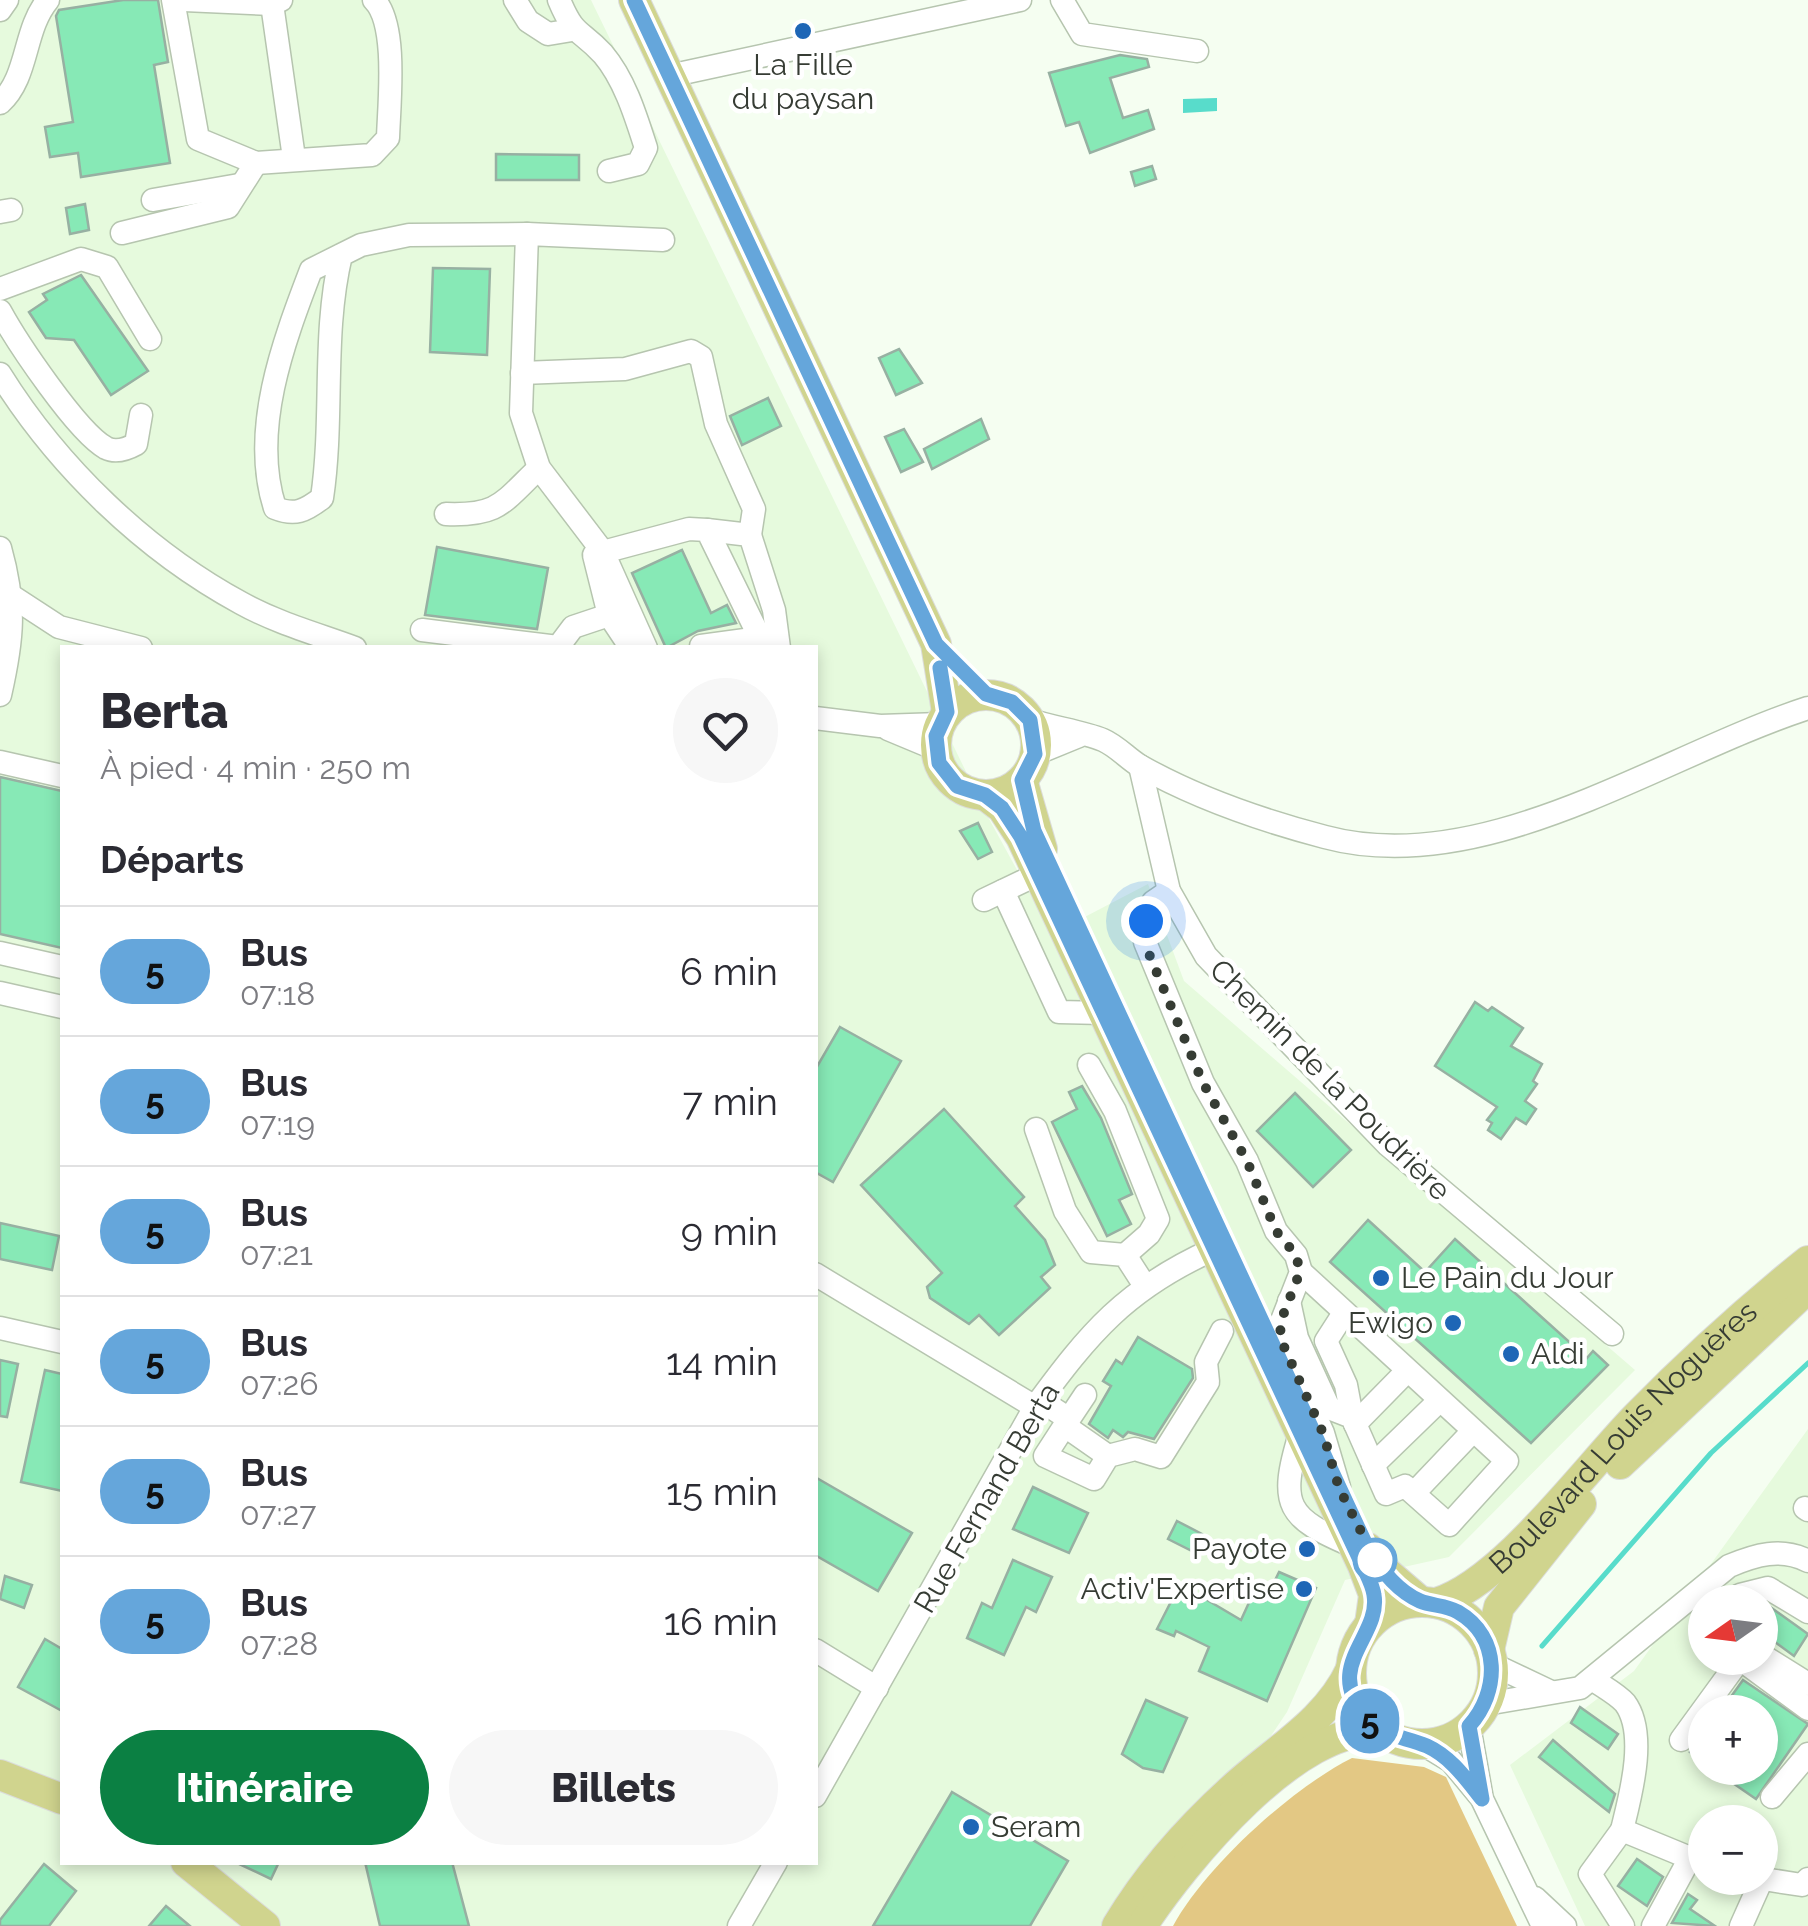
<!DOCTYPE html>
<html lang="fr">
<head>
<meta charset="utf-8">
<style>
	:root { --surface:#fff; --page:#f7f7f7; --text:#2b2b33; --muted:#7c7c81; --line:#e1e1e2; --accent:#0b8043 }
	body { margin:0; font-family:Raleway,sans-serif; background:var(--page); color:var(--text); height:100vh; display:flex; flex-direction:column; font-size:38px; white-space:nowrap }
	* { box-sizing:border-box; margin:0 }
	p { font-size:32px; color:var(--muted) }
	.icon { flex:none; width:55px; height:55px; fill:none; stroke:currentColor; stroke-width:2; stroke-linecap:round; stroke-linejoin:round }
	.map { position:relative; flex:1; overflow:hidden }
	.details { position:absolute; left:60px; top:645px; width:758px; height:1220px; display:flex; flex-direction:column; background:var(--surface); border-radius:0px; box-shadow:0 5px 15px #0003 }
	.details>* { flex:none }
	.badge { padding:0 20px; border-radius:32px; font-size:35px; line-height:65px }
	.needle { width:65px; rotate:256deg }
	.fabs { position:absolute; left:1688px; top:1585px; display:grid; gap:20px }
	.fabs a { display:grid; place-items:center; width:90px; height:90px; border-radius:50%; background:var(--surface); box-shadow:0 5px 15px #0003; font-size:50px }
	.you { position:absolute; width:50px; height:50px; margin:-25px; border:8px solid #fff; border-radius:50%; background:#1a73e8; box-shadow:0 0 0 15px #1a73e833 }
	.map>.badge { position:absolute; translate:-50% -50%; box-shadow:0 0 0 5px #fff }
	h2 { padding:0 40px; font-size:38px; line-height:90px }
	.round { display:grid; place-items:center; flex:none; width:105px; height:105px; border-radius:52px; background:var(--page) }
	.summary { display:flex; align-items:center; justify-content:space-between; height:170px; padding:0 40px }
	h1 { font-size:48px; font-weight:800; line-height:75px }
	.cta { display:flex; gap:20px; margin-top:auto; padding:20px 40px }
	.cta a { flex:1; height:115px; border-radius:60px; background:var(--accent); color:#fff; font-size:40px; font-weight:800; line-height:115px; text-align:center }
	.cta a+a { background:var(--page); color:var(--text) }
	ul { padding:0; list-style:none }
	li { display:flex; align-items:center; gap:30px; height:130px; padding:0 40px; border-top:2px solid var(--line) }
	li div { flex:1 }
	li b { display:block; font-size:38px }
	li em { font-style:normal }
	li .badge { min-width:110px; font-weight:700; text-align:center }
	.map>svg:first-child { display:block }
</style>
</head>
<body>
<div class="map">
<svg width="1808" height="1926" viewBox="0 0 1808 1926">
	<rect width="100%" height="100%" fill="#f5fef1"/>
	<!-- built -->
	<g fill="#e6fadd" fill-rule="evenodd">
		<path d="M0,0H591L988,817L1052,934L1148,884L1184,981L1635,1370L1449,1557L1345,1580L1287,1712L1143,1926H0ZM62,648H815V1862H62Z"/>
		<path d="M1808,1429V1926H1585L1510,1765L1634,1671ZM1705,1602H1760V1658H1705ZM1705,1712H1760V1768H1705ZM1705,1822H1760V1878H1705Z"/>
	</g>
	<!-- green -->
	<path fill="#e3c884" d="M1352,1758L1424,1767L1446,1777L1517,1926H1173C1205,1867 1292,1788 1352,1758Z"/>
	<!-- water -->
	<polygon fill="#58dccb" points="1217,98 1217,111 1183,113 1183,99"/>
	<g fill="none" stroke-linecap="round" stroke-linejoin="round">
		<!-- stream -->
		<polyline stroke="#58dccb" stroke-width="5" points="1542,1646 1711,1453 1808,1363"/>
	</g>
	<!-- building -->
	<g fill="#87e9b6" stroke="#97b0a2" stroke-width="2.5">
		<polygon points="123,0 158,0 168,62 154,65 170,163 81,177 78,153 50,157 45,127 73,122 56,16 59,10"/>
		<polygon points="1120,55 1147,59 1149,67 1110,78 1123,118 1148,110 1154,129 1090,153 1079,122 1066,126 1049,73"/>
		<polygon points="496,154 579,155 579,180 496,180"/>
		<polygon points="1152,166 1156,179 1135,186 1131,172"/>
		<polygon points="85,204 89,230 70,234 66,208"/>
		<polygon points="433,268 490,269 487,355 430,352"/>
		<polygon points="81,275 148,371 111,395 74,340 46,338 29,312 47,300 43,294"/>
		<polygon points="899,349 922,383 896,395 879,358"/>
		<polygon points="768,398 781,426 742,445 730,416"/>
		<polygon points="981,419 989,439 932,469 924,449"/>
		<polygon points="904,429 923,462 901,472 885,437"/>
		<polygon points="437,547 548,568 537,629 425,615"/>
		<polygon points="682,550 711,613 727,605 736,623 698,631 666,648 632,573"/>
		<polygon points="0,777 62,791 62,948 0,934"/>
		<polygon points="978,823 992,852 978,859 960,831"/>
		<polygon points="1475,1002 1488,1011 1492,1007 1523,1028 1511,1046 1542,1064 1533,1081 1537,1084 1525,1101 1536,1109 1526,1124 1516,1118 1501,1139 1488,1130 1492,1123 1487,1120 1497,1107 1435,1066"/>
		<polygon points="840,1027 901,1061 833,1182 815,1172 815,1070"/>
		<polygon points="1082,1086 1101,1118 1132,1194 1119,1200 1131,1224 1107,1236 1052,1122 1077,1109 1069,1092"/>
		<polygon points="1295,1093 1351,1150 1313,1187 1257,1131"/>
		<polygon points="944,1109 1024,1197 1015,1206 1045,1240 1055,1265 1041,1277 1050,1288 999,1335 979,1315 969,1324 930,1298 927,1287 942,1273 861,1185"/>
		<polygon points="1368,1220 1425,1272 1455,1239 1587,1358 1593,1351 1608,1365 1531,1443 1330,1262"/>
		<polygon points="0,1223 59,1236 52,1270 0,1259"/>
		<polygon points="1138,1337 1192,1369 1193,1378 1154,1439 1128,1432 1123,1437 1113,1430 1108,1438 1089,1424 1111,1386 1103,1381 1116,1360 1122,1364"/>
		<polygon points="0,1360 18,1364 7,1417 0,1416"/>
		<polygon points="45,1370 62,1374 62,1491 21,1482"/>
		<polygon points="815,1477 912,1533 878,1591 815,1555"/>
		<polygon points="1033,1487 1088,1513 1069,1553 1013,1529"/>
		<polygon points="1177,1521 1202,1534 1194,1552 1168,1539"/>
		<polygon points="1013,1560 1052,1577 1036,1612 1026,1607 1004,1655 967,1638 982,1603 992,1608"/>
		<polygon points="1279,1572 1316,1588 1267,1701 1199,1671 1209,1647 1176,1631 1174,1636 1157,1629 1180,1584 1241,1620 1252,1596 1265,1601"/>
		<polygon points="5,1576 32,1585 24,1608 0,1599"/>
		<polygon points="1766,1604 1808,1634 1794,1656 1760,1631 1760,1605"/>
		<polygon points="45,1639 62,1649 62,1711 18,1687"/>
		<polygon points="1743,1680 1808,1724 1756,1799 1711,1768 1760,1768 1760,1712 1720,1712"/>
		<polygon points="1146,1700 1187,1718 1163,1772 1143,1768 1122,1754"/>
		<polygon points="1580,1707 1618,1734 1608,1749 1571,1723"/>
		<polygon points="1705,1733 1705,1763 1690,1752"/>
		<polygon points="1553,1740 1615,1794 1609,1812 1539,1757"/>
		<polygon points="952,1792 1068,1861 1030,1926 873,1926"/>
		<polygon points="1637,1859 1663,1877 1647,1906 1618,1886"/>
		<polygon points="235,1862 279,1862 271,1879"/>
		<polygon points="365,1862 452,1862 469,1926 380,1926"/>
		<polygon points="44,1864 76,1891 49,1926 0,1926 0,1920"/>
		<polygon points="1688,1894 1697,1900 1690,1909 1715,1926 1672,1923"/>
		<polygon points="166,1906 190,1926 149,1926"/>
	</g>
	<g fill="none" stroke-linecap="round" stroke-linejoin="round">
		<!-- minor casing -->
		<g stroke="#b6c5af" stroke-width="25">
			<g id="minor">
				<path d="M173,0L198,139L256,163L372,155L388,138C389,104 398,24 374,0"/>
				<polyline points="184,0 272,4 281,0"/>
				<polyline points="515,0 528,21 548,34 572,30"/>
				<path d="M559,0C575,38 579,28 603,54C625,80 636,117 646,148L638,164L609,171"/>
				<polyline points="1062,0 1082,34 1197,51"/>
				<polyline points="272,4 294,158"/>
				<polyline points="0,10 7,0"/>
				<polyline points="669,76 1020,0"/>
				<path d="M0,103C29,77 23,30 48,0"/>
				<polyline points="153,200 239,185"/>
				<polyline points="0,212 11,210"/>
				<polyline points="122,233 228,207 256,163"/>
				<path d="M341,255C322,334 334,417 322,498C305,511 295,516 275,508C250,431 283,343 311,270L361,245L409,235L527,234"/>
				<polyline points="0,289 81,259 107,267 150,339"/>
				<path d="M0,311C17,342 77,432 106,448C116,453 127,449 136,444L141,415"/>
				<polyline points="522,373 625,369 691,351 701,357 716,424 754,509 750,535"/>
				<path d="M0,374C58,467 145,551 241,603C277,623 317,634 355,648"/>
				<path d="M446,514C499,516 502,503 539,468"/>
				<polyline points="707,530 750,535 774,610 779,648"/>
				<path d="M0,548C16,605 13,638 0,695"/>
				<polyline points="603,552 539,468 521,413 527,234 663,240"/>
				<polyline points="594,555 609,615 631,648"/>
				<polyline points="13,597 59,627 141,648"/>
				<polyline points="422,630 558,647 573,627 609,615"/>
				<polyline points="701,646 760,638 765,648"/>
				<polyline points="646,648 603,552 689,529 707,530 760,638"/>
				<polyline points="815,718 880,726 940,724"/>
				<path d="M1030,720C1053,728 1081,731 1103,740C1117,746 1128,759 1140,766C1195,797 1264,821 1325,837C1485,880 1660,756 1808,708"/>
				<polyline points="888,729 936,749"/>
				<polyline points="1035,754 1079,736"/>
				<polyline points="0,762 62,776"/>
				<polyline points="1140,766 1169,891 1206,956 1388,1145 1612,1334"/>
				<polyline points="1003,891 1059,1012 1103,1013"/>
				<polyline points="1169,891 1153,902 1145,942 1203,1083 1247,1161 1276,1231 1296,1255 1301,1272 1281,1323 1281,1340 1323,1433 1339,1487"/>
				<polyline points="984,900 1038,874"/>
				<polyline points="0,953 62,967"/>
				<polyline points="0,993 62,1007"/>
				<polyline points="1089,1065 1115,1111 1158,1219 1149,1234 1125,1255"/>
				<polyline points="1036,1129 1065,1211 1091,1252 1125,1255 1145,1286"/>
				<polyline points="815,1274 1035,1407"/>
				<polyline points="1289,1301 1297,1338 1329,1408 1352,1417 1386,1494 1405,1486 1449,1525 1507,1461 1301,1272"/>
				<polyline points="1344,1313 1326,1341 1346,1385 1352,1417"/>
				<polyline points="0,1328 62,1342"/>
				<polyline points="1040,1400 1069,1419 1045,1456 1094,1479 1108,1456 1135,1449 1161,1457 1208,1382 1206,1362 1222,1331"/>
				<polyline points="1069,1419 1085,1395"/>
				<polyline points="1355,1424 1407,1371"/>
				<polyline points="1065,1426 1108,1456"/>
				<path d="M1300,1434C1278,1506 1287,1518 1353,1546"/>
				<polyline points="1373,1465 1439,1401"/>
				<polyline points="1415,1492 1473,1431"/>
				<polyline points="1805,1508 1808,1510"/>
				<polyline points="1735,1602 1740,1595 1768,1588 1808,1612"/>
				<polyline points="815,1650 877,1688"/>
				<polyline points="1760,1654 1808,1684"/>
				<polyline points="1492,1664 1551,1692"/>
				<path d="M1592,1679C1602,1686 1617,1694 1625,1703C1648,1734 1630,1797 1622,1830"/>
				<path d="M1486,1704L1580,1688L1729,1566C1755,1555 1781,1547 1808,1561"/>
				<polyline points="1469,1726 1482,1799 1543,1926"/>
				<polyline points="1681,1740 1740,1659 1808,1709"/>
				<polyline points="1423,1744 1451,1761 1479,1795"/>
				<path d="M815,1796L1035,1407C1089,1333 1126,1289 1212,1250"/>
				<polyline points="1772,1797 1808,1754"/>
				<polyline points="1757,1878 1802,1885 1808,1879"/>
				<polyline points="1535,1898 1565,1926"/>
				<polyline points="739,1926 776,1862"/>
				<polyline points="1623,1926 1590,1874 1622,1830 1690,1858"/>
				<polyline points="1653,1926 1690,1858 1702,1861"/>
				<polyline points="1741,1926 1762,1879"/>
			</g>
		</g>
		<!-- major casing -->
		<g stroke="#dbdcda" stroke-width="32">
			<g id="major">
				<polyline points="634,0 936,644 947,712"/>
				<circle cx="986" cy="745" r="50"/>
				<polyline points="1022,780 1042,849"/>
				<polyline points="985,795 1002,808 1021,837 1363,1566 1374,1595 1370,1624"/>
				<polyline points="1620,1464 1808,1288"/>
				<polyline points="1368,1548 1378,1565 1421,1602"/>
				<circle cx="1422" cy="1673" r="71"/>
				<path id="s1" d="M1436,1603C1503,1583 1586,1468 1637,1416C1690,1362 1748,1309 1808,1261"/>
				<polyline points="1489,1650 1499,1607 1581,1504"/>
				<polyline points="0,1775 62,1799"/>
				<polyline points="186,1862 265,1926"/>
				<path d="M1117,1926C1148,1874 1187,1830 1232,1789C1273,1751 1327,1722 1351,1669"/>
				<path d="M1142,1926C1183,1863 1299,1721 1381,1732"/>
			</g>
		</g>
		<!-- minor -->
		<use href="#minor" stroke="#fff" stroke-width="22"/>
		<!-- major -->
		<use href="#major" stroke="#d0d48e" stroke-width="30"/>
	</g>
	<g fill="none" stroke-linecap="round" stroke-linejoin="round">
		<!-- line casing -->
		<g stroke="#fff" stroke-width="22">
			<path id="line" d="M634,0L936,644L986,694L1012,702L1030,720L1035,754L1022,780L1034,831L1366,1545C1378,1566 1397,1591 1420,1601C1432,1606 1446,1605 1458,1612C1501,1637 1500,1692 1469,1726L1482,1799C1466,1779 1451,1757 1427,1746C1404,1736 1384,1738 1366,1717C1322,1665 1381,1637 1374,1595C1373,1586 1367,1575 1363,1566L1021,837L1002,808L985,795L957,786L939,763L936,736L947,712L940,668"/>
		</g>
		<!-- line -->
		<use href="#line" stroke="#65a6db" stroke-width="15"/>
		<!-- walk -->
		<polyline stroke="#363c34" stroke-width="10" stroke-dasharray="0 18" points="1146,921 1144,942 1203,1083 1247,1161 1276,1231 1296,1255 1300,1272 1280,1323 1281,1340 1323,1433 1339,1488 1378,1565 1375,1560"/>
	</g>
	<!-- markers -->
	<g fill="#1e66b6" stroke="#fff" stroke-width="4">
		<circle cx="803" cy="31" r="10"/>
		<circle cx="1381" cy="1278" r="10"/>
		<circle cx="1453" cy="1323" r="10"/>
		<circle cx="1511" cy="1354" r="10"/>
		<circle cx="1307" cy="1549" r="10"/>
		<circle cx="1304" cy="1589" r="10"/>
		<circle cx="971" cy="1827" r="10"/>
	</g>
	<circle fill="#fff" stroke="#65a6db" stroke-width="5" cx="1375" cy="1560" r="20"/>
	<g text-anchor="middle" stroke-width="9" stroke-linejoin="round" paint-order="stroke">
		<!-- poi labels -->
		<g font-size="30" fill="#363c34" stroke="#fff" text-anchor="start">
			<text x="803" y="75" text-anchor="middle">La Fille<tspan x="803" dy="34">du paysan</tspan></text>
			<text x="1401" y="1288">Le Pain du Jour</text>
			<text x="1433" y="1333" text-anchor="end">Ewigo</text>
			<text x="1531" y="1364">Aldi</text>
			<text x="1287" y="1559" text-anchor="end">Payote</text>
			<text x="1284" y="1599" text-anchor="end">Activ'Expertise</text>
			<text x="991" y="1837">Seram</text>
		</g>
		<!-- street labels -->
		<g font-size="30" fill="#363c34" stroke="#fff">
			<text transform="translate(1330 1080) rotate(45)" y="10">Chemin de la Poudrière</text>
			<text dy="10" stroke="none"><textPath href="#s1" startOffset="252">Boulevard Louis Noguères</textPath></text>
			<text transform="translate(987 1498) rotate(-60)" y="10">Rue Fernand Berta</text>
		</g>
	</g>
</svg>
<div class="fabs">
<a><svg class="needle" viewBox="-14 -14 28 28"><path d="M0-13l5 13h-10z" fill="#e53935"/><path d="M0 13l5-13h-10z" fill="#7c7c81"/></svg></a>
<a>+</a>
<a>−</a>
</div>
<div class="you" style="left:1146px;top:921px"></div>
<b class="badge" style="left:1370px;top:1721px;background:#65a6db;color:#111">5</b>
<section class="details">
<div class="summary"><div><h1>Berta</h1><p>À pied · 4 min · 250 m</p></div><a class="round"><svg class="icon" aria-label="heart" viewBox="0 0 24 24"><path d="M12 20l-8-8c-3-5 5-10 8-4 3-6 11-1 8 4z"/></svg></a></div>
<h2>Départs</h2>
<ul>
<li><span class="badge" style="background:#65a6db;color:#111">5</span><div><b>Bus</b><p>07:18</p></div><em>6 min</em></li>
<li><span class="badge" style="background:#65a6db;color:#111">5</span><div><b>Bus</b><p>07:19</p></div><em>7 min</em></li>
<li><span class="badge" style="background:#65a6db;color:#111">5</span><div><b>Bus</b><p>07:21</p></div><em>9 min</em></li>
<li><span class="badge" style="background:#65a6db;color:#111">5</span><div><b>Bus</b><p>07:26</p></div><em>14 min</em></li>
<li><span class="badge" style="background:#65a6db;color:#111">5</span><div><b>Bus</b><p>07:27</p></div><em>15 min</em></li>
<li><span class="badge" style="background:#65a6db;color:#111">5</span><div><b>Bus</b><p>07:28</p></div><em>16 min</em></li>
</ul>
<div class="cta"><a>Itinéraire</a><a>Billets</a></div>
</section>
</div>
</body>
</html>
